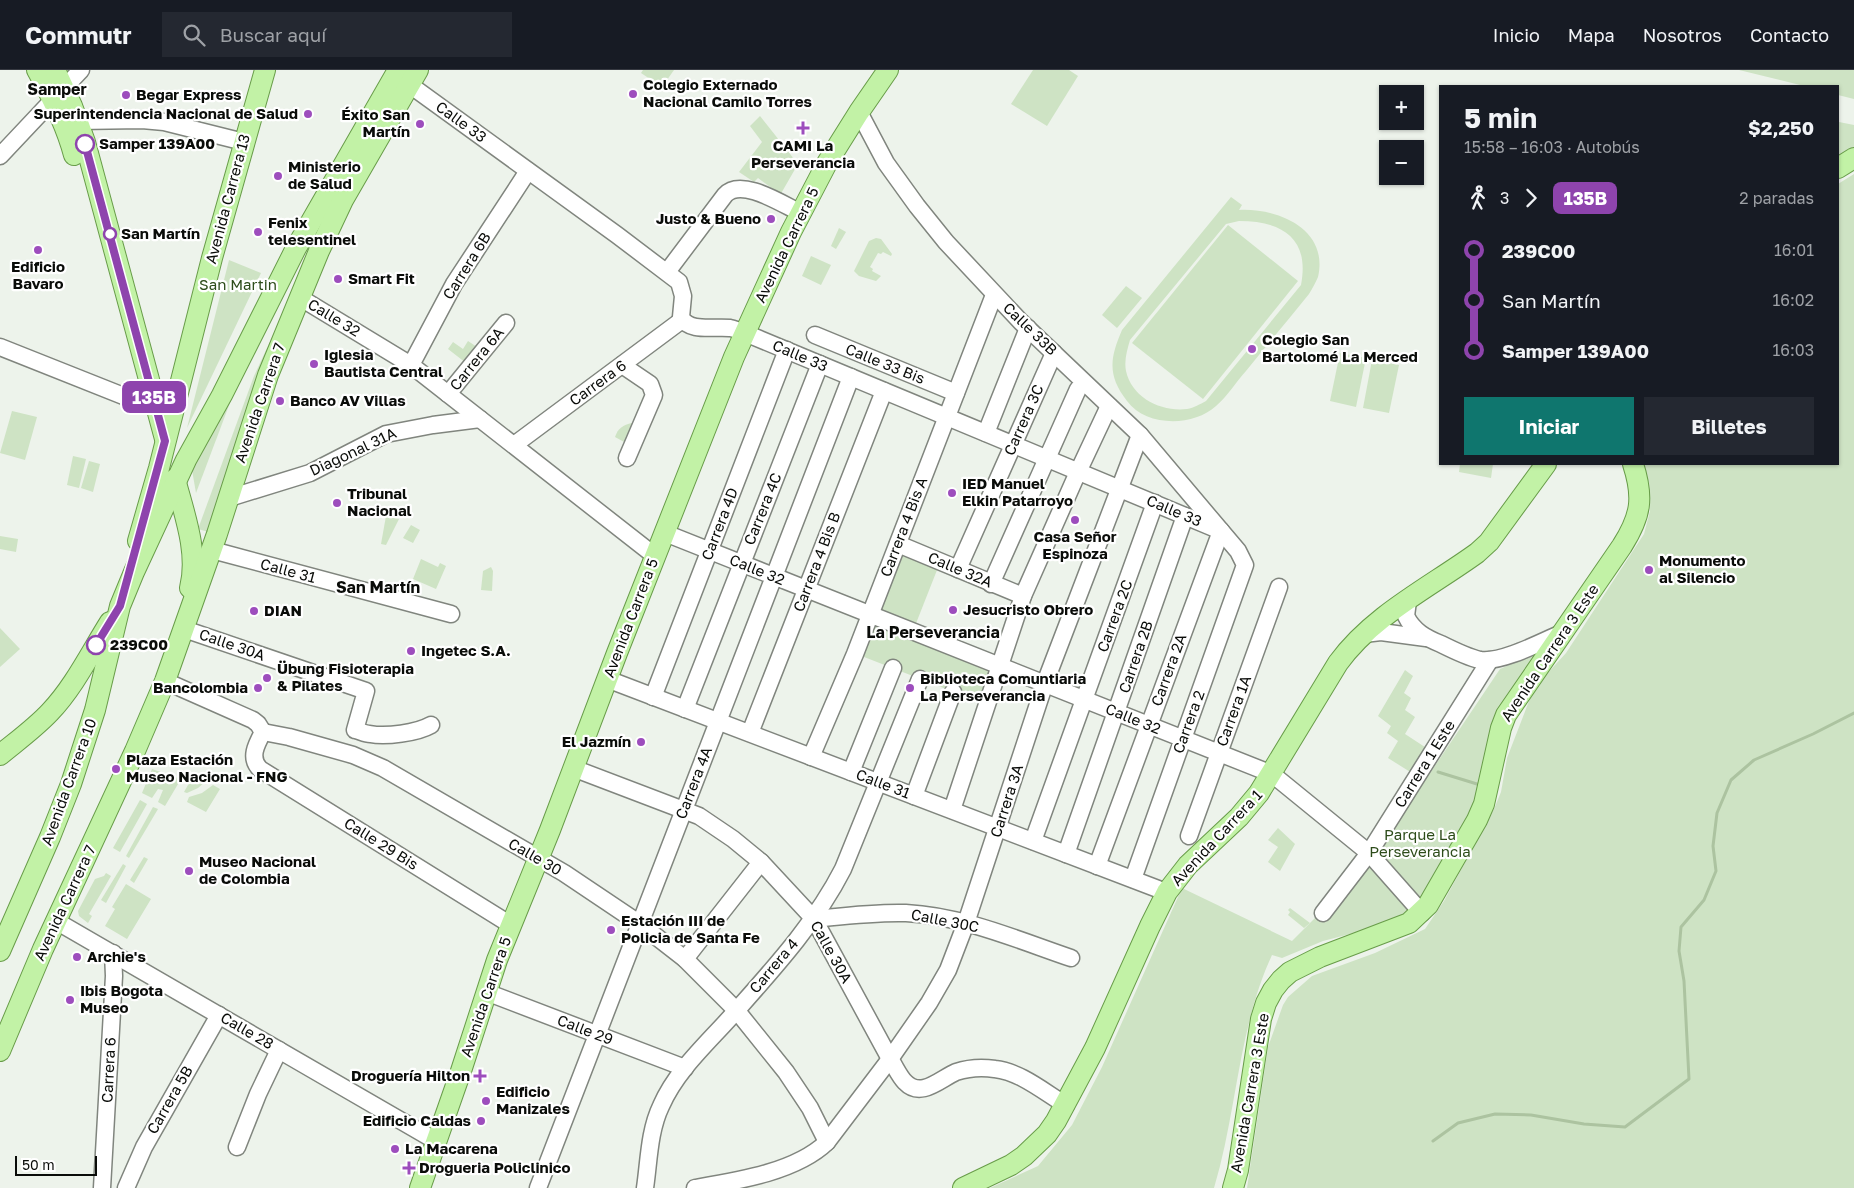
<!DOCTYPE html>
<html lang="es">
<head>
<meta charset="utf-8">
<style>
	:root { --surface:#171b24; --page:#242831; --text:#f1f3f6; --muted:#9ea1a6; --line:#363941; --accent:#0f766e }
	body { margin:0; font-family:"Golos Text",sans-serif; background:var(--page); color:var(--text); height:100vh; display:flex; flex-direction:column; font-size:19px; white-space:nowrap }
	* { box-sizing:border-box; margin:0 }
	p { font-size:16px; color:var(--muted) }
	.icon { flex:none; width:28px; height:28px; fill:none; stroke:currentColor; stroke-width:2; stroke-linecap:round; stroke-linejoin:round }
	.map { position:relative; flex:1; overflow:hidden }
	.drawer { position:absolute; left:1439px; top:15px; width:400px; height:380px; display:flex; flex-direction:column; background:var(--surface); border-radius:0px; box-shadow:0 1px 4px #0004 }
	.drawer>* { flex:none }
	.badge { padding:0 10px; border-radius:8px; font-size:18px; line-height:32px }
	.fabs { position:absolute; left:1379px; top:15px; display:grid; gap:10px }
	.fabs a { display:grid; place-items:center; width:45px; height:45px; border-radius:0px; background:var(--surface); box-shadow:0 1px 4px #0004; font-size:25px }
	.scale { position:absolute; left:15px; bottom:12px; width:82px; box-sizing:border-box; padding-left:5px; border:2px solid #0a0c09; border-top:0; font-size:14px; line-height:18px; white-space:nowrap; color:#0a0c09; -webkit-text-stroke:4px #fff; paint-order:stroke }
	.map>.badge { position:absolute; translate:-50% -50%; box-shadow:0 0 0 2px #fff }
	.legs { display:flex; align-items:center; gap:8px; height:55px; padding:0 25px; font-size:16px }
	.legs p { margin-inline-start:auto }
	.overview { display:flex; align-items:center; justify-content:space-between; height:85px; padding:0 25px }
	h1 { font-size:28px; font-weight:700; line-height:38px }
	.action { display:flex; gap:10px; margin-top:auto; padding:10px 25px }
	.action a { flex:1; height:58px; border-radius:0px; background:var(--accent); color:#fff; font-size:20px; font-weight:700; line-height:58px; text-align:center }
	.action a+a { background:var(--page); color:var(--text) }
	ul { padding:0 25px; list-style:none }
	li { display:flex; align-items:center; gap:18px; height:50px; font-size:19px }
	li i { display:grid; place-items:center; width:8px; height:100%; margin:0 6px; background:currentColor }
	li i::after { content:''; width:12px; height:12px; margin:-6px; border:4px solid; border-radius:50%; background:var(--surface) }
	li p { margin-inline-start:auto }
	li:first-child i { background:linear-gradient(#0000 50%,currentColor 0) }
	li:last-child i { background:linear-gradient(currentColor 50%,#0000 0) }
	header { display:flex; align-items:center; gap:30px; box-sizing:border-box; height:70px; padding:0 25px; background:var(--surface); border-bottom:1px solid var(--line) }
	header strong { font-size:24px }
	nav { display:flex; gap:28px; margin-inline-start:auto; font-size:18px }
	.search { width:350px; height:45px; background:var(--page); display:flex; align-items:center; gap:12px; box-sizing:border-box; padding:0 18px; border-radius:0px; color:var(--muted); font-size:19px }
	.map>svg:first-child { display:block }
</style>
</head>
<body>
<header>
<strong>Commutr</strong>
<div class="search"><svg class="icon" aria-label="search" viewBox="0 0 24 24"><circle cx="10" cy="10" r="6"/><path d="M15 15l6 6"/></svg>Buscar aquí</div>
<nav><a>Inicio</a><a>Mapa</a><a>Nosotros</a><a>Contacto</a></nav>
</header>
<div class="map">
<svg width="1854" height="1118" viewBox="0 0 1854 1118">
	<rect width="100%" height="100%" fill="#edf3eb"/>
	<!-- green -->
	<g fill="#cee3c4" fill-rule="evenodd">
		<polygon points="643,0 674,0 662,17 641,3"/>
		<polygon points="1033,0 1069,0 1078,6 1047,56 1011,34"/>
		<polygon points="1739,0 1854,0 1854,29 1838,25 1838,16 1804,16"/>
		<polygon points="760,46 798,94 779,127 771,123 773,119 758,108 754,112 739,102 762,72 750,56"/>
		<polygon points="1839,52 1854,55 1854,77 1838,87"/>
		<polygon points="1854,104 1854,1118 1247,1118 1268,977 1283,935 1288,927 1312,906 1375,883 1425,859 1444,831 1494,739 1501,722 1507,688 1531,626 1545,606 1566,583 1644,464 1650,441 1641,394 1838,394 1838,114"/>
		<path d="M1231,127L1242,135L1239,140C1278,138 1329,159 1318,207C1316,212 1312,219 1309,224C1288,250 1267,275 1246,301C1236,312 1227,327 1216,336C1193,357 1146,357 1127,331C1107,305 1110,288 1122,260ZM1239,151C1282,151 1310,168 1301,215L1206,331C1200,334 1194,338 1187,339C1161,342 1132,328 1126,301C1124,291 1127,280 1130,270L1226,154Z"/>
		<polygon points="1228,155 1298,211 1203,329 1132,273"/>
		<polygon points="839,158 846,162 836,179 831,176"/>
		<polygon points="876,168 881,169 892,184 891,186 883,182 881,184 878,183 870,197 873,199 872,201 881,206 876,211 859,206 854,201 869,171"/>
		<polygon points="811,186 831,195 821,215 802,206"/>
		<polygon points="229,190 261,203 187,358"/>
		<polygon points="1126,216 1142,228 1117,258 1102,245"/>
		<polygon points="273,265 275,265 212,463 198,459 254,306"/>
		<polygon points="468,271 477,277 466,293 448,279 453,272 463,279"/>
		<polygon points="1340,283 1366,288 1356,337 1330,331"/>
		<polygon points="248,285 196,423 191,394"/>
		<polygon points="1372,290 1399,295 1389,343 1363,338"/>
		<polygon points="12,341 37,347 25,390 0,383"/>
		<path d="M632,353L635,354L626,373L615,367C618,358 623,355 632,353Z"/>
		<polygon points="73,386 86,389 79,418 67,415"/>
		<polygon points="89,391 100,394 93,422 81,418"/>
		<polygon points="1460,394 1493,394 1491,408 1459,402"/>
		<polygon points="386,446 399,449 386,475 381,474"/>
		<polygon points="411,455 420,460 413,473 403,468"/>
		<polygon points="0,466 18,469 16,482 0,479"/>
		<polygon points="900,480 939,495 913,561 874,546"/>
		<polygon points="421,489 438,497 440,493 446,496 436,519 413,509"/>
		<polygon points="491,497 493,501 492,521 481,520 483,501"/>
		<polygon points="871,553 994,601 982,633 859,585"/>
		<polygon points="0,558 20,579 0,597"/>
		<path d="M1541,581L1508,623L1497,645L1480,721L1447,789L1422,825L1403,844L1373,858L1323,871L1282,888L1272,885C1238,958 1237,1042 1214,1118H990L1038,1096L1072,1055L1102,997L1182,818L1292,871L1317,846L1326,852L1373,788L1500,599Z"/>
		<polygon points="1405,600 1413,606 1404,623 1411,628 1405,640 1415,647 1405,664 1431,681 1415,705 1388,688 1398,671 1387,663 1391,656 1378,646"/>
		<polygon points="152,699 181,709 165,736 158,732 163,720 158,719 152,728 142,723"/>
		<polygon points="192,708 205,712 198,718 187,723 184,722"/>
		<polygon points="213,715 220,719 206,742 187,732 189,727 202,723"/>
		<polygon points="140,730 147,734 120,782 113,778"/>
		<polygon points="153,737 158,739 129,788 126,786"/>
		<polygon points="1278,758 1295,774 1280,801 1268,792 1278,777 1268,770"/>
		<polygon points="144,787 148,789 134,813 130,810"/>
		<polygon points="123,794 126,796 106,833 101,830"/>
		<polygon points="106,803 111,806 89,844 92,846 88,853 79,846 78,841 95,809 104,806"/>
		<polygon points="126,814 151,829 127,869 105,856 115,839 112,837"/>
		<polygon points="1290,838 1310,853 1304,858 1288,845 1290,842 1288,840"/>
	</g>
	<g fill="none" stroke-linecap="round" stroke-linejoin="round">
		<!-- stream -->
		<g stroke="#acc3a0" stroke-width="3">
			<polyline points="1438,702 1477,714"/>
			<polyline points="1433,1071 1458,1053 1495,1044 1531,1045 1584,1054 1625,1057 1689,1009 1684,911 1679,881 1681,857 1704,830 1716,801 1713,776 1717,743 1731,710 1754,690 1813,664 1854,643"/>
		</g>
		<!-- minor casing -->
		<g stroke="#80857e" stroke-width="19">
			<g id="minor">
				<path d="M410,15L617,165L679,212L683,226L681,247C689,263 715,256 730,258C735,259 740,261 745,263L1221,461"/>
				<polyline points="859,42 886,93 917,136 946,172 1021,252 1140,365 1238,481 1245,495 1133,809"/>
				<polyline points="78,51 142,50 164,52 244,72"/>
				<polyline points="0,86 81,0"/>
				<path d="M667,202L725,125C741,107 782,134 801,143"/>
				<polyline points="299,227 411,295 655,486"/>
				<polyline points="815,265 956,323"/>
				<polyline points="0,277 141,333"/>
				<polyline points="411,295 454,214 528,101"/>
				<polyline points="622,295 650,314 654,325 627,388"/>
				<polyline points="448,324 506,253"/>
				<polyline points="986,363 1028,258"/>
				<polyline points="514,375 682,250"/>
				<polyline points="229,428 310,403 386,364 433,355 480,349"/>
				<polyline points="665,463 1272,704 1369,783 1422,843"/>
				<polyline points="898,474 1023,526"/>
				<polyline points="212,480 451,544"/>
				<polyline points="958,499 1054,283"/>
				<polyline points="991,514 1078,319"/>
				<path d="M1408,531L1406,546C1413,561 1426,568 1441,574C1453,580 1467,587 1480,590C1502,593 1543,571 1564,562"/>
				<path d="M184,559L366,621L355,660C360,661 365,664 370,664C386,667 417,663 431,655"/>
				<polyline points="1364,564 1381,562 1426,568"/>
				<polyline points="607,609 1158,819"/>
				<polyline points="165,611 253,650 258,654 263,662"/>
				<polyline points="653,627 787,280"/>
				<polyline points="685,639 820,294"/>
				<polyline points="263,662 289,667 353,685 383,698 564,803 640,854 685,889 737,941 786,1002 810,1038 827,1072"/>
				<path d="M263,662C256,675 249,688 260,699L511,855"/>
				<polyline points="750,663 884,321"/>
				<polyline points="811,687 855,584 994,225"/>
				<path d="M573,698L699,746L733,769L761,792L814,849L890,989C895,996 899,1006 905,1012C921,1029 940,1009 956,1002C968,998 982,997 995,999C1021,1002 1044,1022 1066,1035"/>
				<polyline points="851,702 893,598"/>
				<polyline points="914,726 953,622"/>
				<polyline points="952,740 1023,526 1078,402 1109,336"/>
				<polyline points="1189,766 1279,517"/>
				<polyline points="1033,771 1155,433"/>
				<polyline points="1066,784 1185,446"/>
				<polyline points="1097,796 1221,461"/>
				<polyline points="1323,843 1369,783 1490,590"/>
				<path d="M814,849C844,846 875,842 906,843C963,846 1018,870 1071,888"/>
				<polyline points="56,851 436,1071"/>
				<polyline points="685,889 761,792"/>
				<polyline points="486,922 685,998"/>
				<polyline points="237,1077 258,1024 279,980"/>
				<polyline points="102,1118 114,906 113,883"/>
				<polyline points="126,1118 144,1077 219,945"/>
				<polyline points="538,1118 851,307"/>
				<path d="M645,1118C649,1091 649,1061 661,1036C677,999 710,971 736,941C775,897 816,852 843,799L920,609"/>
				<path d="M695,1118C737,1111 796,1102 827,1072L890,989L929,933L948,900L966,853L1045,613L1140,365"/>
			</g>
		</g>
		<!-- major casing -->
		<g stroke="#689c49" stroke-width="22">
			<g id="major">
				<path d="M37,0C52,27 66,55 74,85"/>
				<polyline points="55,0 72,36 85,72 165,369"/>
				<polyline points="1838,98 1854,88"/>
				<path d="M175,409C184,443 199,483 190,518"/>
				<polyline points="138,471 159,398 212,188 265,0"/>
				<path d="M0,685C17,671 35,658 50,642C74,617 91,582 110,552"/>
				<polyline points="0,881 50,767 71,714 95,640 120,536 134,502 186,390 222,325 296,178 398,0"/>
				<polyline points="0,981 43,879 135,681 165,611 217,464 268,305 319,181 343,130 418,0"/>
				<polyline points="420,1118 461,1001 497,890 550,760 617,583 734,287 791,162 827,93 859,42 888,0"/>
				<path d="M963,1118L1011,1095L1024,1086L1047,1064L1056,1051L1095,978L1150,856L1167,822L1188,795L1239,747L1259,723L1338,593C1373,545 1430,517 1477,483L1489,472L1546,394"/>
				<path d="M1233,1118L1238,1100L1261,949L1266,933L1273,920L1281,910L1290,902L1320,887L1409,853L1428,835L1477,750L1484,734L1501,658L1506,645L1622,476C1641,446 1644,428 1633,394"/>
			</g>
		</g>
		<!-- minor -->
		<use href="#minor" stroke="#fff" stroke-width="16"/>
		<!-- major -->
		<use href="#major" stroke="#c2f2a6" stroke-width="20"/>
	</g>
	<g fill="none" stroke-linecap="round" stroke-linejoin="round">
		<!-- line-1 casing -->
		<g stroke="#fff" stroke-width="11">
			<polyline id="line-1" points="85,74 165,371 120,536 96,575"/>
		</g>
		<!-- line-1 -->
		<use href="#line-1" stroke="#8e44ad" stroke-width="8"/>
	</g>
	<!-- markers -->
	<g fill="#9d4dbd" stroke="#fff" stroke-width="2">
		<circle cx="633" cy="24" r="5"/>
		<circle cx="126" cy="25" r="5"/>
		<circle cx="308" cy="44" r="5"/>
		<circle cx="420" cy="54" r="5"/>
		<path d="M800.5 50.5h5v5h5v5h-5v5h-5v-5h-5v-5h5z"/>
		<circle cx="278" cy="106" r="5"/>
		<circle cx="771" cy="149" r="5"/>
		<circle cx="258" cy="162" r="5"/>
		<circle cx="38" cy="180" r="5"/>
		<circle cx="338" cy="209" r="5"/>
		<circle cx="1252" cy="279" r="5"/>
		<circle cx="314" cy="294" r="5"/>
		<circle cx="280" cy="331" r="5"/>
		<circle cx="952" cy="423" r="5"/>
		<circle cx="337" cy="433" r="5"/>
		<circle cx="1075" cy="450" r="5"/>
		<circle cx="1649" cy="500" r="5"/>
		<circle cx="953" cy="540" r="5"/>
		<circle cx="254" cy="541" r="5"/>
		<circle cx="411" cy="581" r="5"/>
		<circle cx="267" cy="608" r="5"/>
		<circle cx="258" cy="618" r="5"/>
		<circle cx="910" cy="618" r="5"/>
		<circle cx="641" cy="672" r="5"/>
		<circle cx="116" cy="699" r="5"/>
		<circle cx="189" cy="801" r="5"/>
		<circle cx="611" cy="860" r="5"/>
		<circle cx="77" cy="887" r="5"/>
		<circle cx="70" cy="930" r="5"/>
		<path d="M477.5 998.5h5v5h5v5h-5v5h-5v-5h-5v-5h5z"/>
		<circle cx="486" cy="1031" r="5"/>
		<circle cx="481" cy="1051" r="5"/>
		<circle cx="395" cy="1079" r="5"/>
		<path d="M406.5 1090.5h5v5h5v5h-5v5h-5v-5h-5v-5h5z"/>
	</g>
	<g fill="#fff" stroke="#8e44ad" stroke-width="2.5">
		<circle cx="85" cy="74" r="9"/>
		<circle cx="110" cy="164" r="6"/>
		<circle cx="96" cy="575" r="9"/>
	</g>
	<g text-anchor="middle" stroke-width="4.5" stroke-linejoin="round" paint-order="stroke">
		<!-- poi labels -->
		<g font-size="15" font-weight="bold" fill="#0a0c09" stroke="#fff" text-anchor="start">
			<text x="643" y="20">Colegio Externado<tspan x="643" dy="17">Nacional Camilo Torres</tspan></text>
			<text x="136" y="30">Begar Express</text>
			<text x="298" y="49" text-anchor="end">Superintendencia Nacional de Salud</text>
			<text x="410" y="50" text-anchor="end">Éxito San<tspan x="410" dy="17">Martín</tspan></text>
			<text x="803" y="81" text-anchor="middle">CAMI La<tspan x="803" dy="17">Perseverancia</tspan></text>
			<text x="288" y="102">Ministerio<tspan x="288" dy="17">de Salud</tspan></text>
			<text x="761" y="154" text-anchor="end">Justo &amp; Bueno</text>
			<text x="268" y="158">Fenix<tspan x="268" dy="17">telesentinel</tspan></text>
			<text x="38" y="202" text-anchor="middle">Edificio<tspan x="38" dy="17">Bavaro</tspan></text>
			<text x="348" y="214">Smart Fit</text>
			<text x="1262" y="275">Colegio San<tspan x="1262" dy="17">Bartolomé La Merced</tspan></text>
			<text x="324" y="290">Iglesia<tspan x="324" dy="17">Bautista Central</tspan></text>
			<text x="290" y="336">Banco AV Villas</text>
			<text x="962" y="419">IED Manuel<tspan x="962" dy="17">Elkin Patarroyo</tspan></text>
			<text x="347" y="429">Tribunal<tspan x="347" dy="17">Nacional</tspan></text>
			<text x="1075" y="472" text-anchor="middle">Casa Señor<tspan x="1075" dy="17">Espinoza</tspan></text>
			<text x="1659" y="496">Monumento<tspan x="1659" dy="17">al Silencio</tspan></text>
			<text x="963" y="545">Jesucristo Obrero</text>
			<text x="264" y="546">DIAN</text>
			<text x="421" y="586">Ingetec S.A.</text>
			<text x="277" y="604">Übung Fisioterapia<tspan x="277" dy="17">&amp; Pilates</tspan></text>
			<text x="920" y="614">Biblioteca Comuntiaria<tspan x="920" dy="17">La Perseverancia</tspan></text>
			<text x="248" y="623" text-anchor="end">Bancolombia</text>
			<text x="631" y="677" text-anchor="end">El Jazmín</text>
			<text x="126" y="695">Plaza Estación<tspan x="126" dy="17">Museo Nacional - FNG</tspan></text>
			<text x="199" y="797">Museo Nacional<tspan x="199" dy="17">de Colombia</tspan></text>
			<text x="621" y="856">Estación III de<tspan x="621" dy="17">Policia de Santa Fe</tspan></text>
			<text x="87" y="892">Archie's</text>
			<text x="80" y="926">Ibis Bogota<tspan x="80" dy="17">Museo</tspan></text>
			<text x="470" y="1011" text-anchor="end">Droguería Hilton</text>
			<text x="496" y="1027">Edificio<tspan x="496" dy="17">Manizales</tspan></text>
			<text x="471" y="1056" text-anchor="end">Edificio Caldas</text>
			<text x="405" y="1084">La Macarena</text>
			<text x="419" y="1103">Drogueria Policlinico</text>
		</g>
		<!-- street labels -->
		<g font-size="15" fill="#0a0c09" stroke="#fff">
			<text transform="translate(461 52) rotate(36)" y="5">Calle 33</text>
			<text transform="translate(228 129) rotate(-75)" y="5">Avenida Carrera 13</text>
			<text transform="translate(787 175) rotate(-64)" y="5">Avenida Carrera 5</text>
			<text transform="translate(467 196) rotate(-58)" y="5">Carrera 6B</text>
			<text transform="translate(334 248) rotate(31)" y="5">Calle 32</text>
			<text transform="translate(1030 259) rotate(44)" y="5">Calle 33B</text>
			<text transform="translate(800 286) rotate(23)" y="5">Calle 33</text>
			<text transform="translate(477 289) rotate(-51)" y="5">Carrera 6A</text>
			<text transform="translate(885 294) rotate(22)" y="5">Calle 33 Bis</text>
			<text transform="translate(598 313) rotate(-36)" y="5">Carrera 6</text>
			<text transform="translate(260 333) rotate(-71)" y="5">Avenida Carrera 7</text>
			<text transform="translate(1024 350) rotate(-66)" y="5">Carrera 3C</text>
			<text transform="translate(353 382) rotate(-25)" y="5">Diagonal 31A</text>
			<text transform="translate(763 439) rotate(-68)" y="5">Carrera 4C</text>
			<text transform="translate(1174 441) rotate(23)" y="5">Calle 33</text>
			<text transform="translate(720 454) rotate(-69)" y="5">Carrera 4D</text>
			<text transform="translate(904 457) rotate(-69)" y="5">Carrera 4 Bis A</text>
			<text transform="translate(817 492) rotate(-69)" y="5">Carrera 4 Bis B</text>
			<text transform="translate(757 500) rotate(22)" y="5">Calle 32</text>
			<text transform="translate(960 500) rotate(23)" y="5">Calle 32A</text>
			<text transform="translate(288 501) rotate(15)" y="5">Calle 31</text>
			<text transform="translate(1115 546) rotate(-70)" y="5">Carrera 2C</text>
			<text transform="translate(631 548) rotate(-69)" y="5">Avenida Carrera 5</text>
			<text transform="translate(232 575) rotate(19)" y="5">Calle 30A</text>
			<text transform="translate(1550 583) rotate(-56)" y="5">Avenida Carrera 3 Este</text>
			<text transform="translate(1136 587) rotate(-71)" y="5">Carrera 2B</text>
			<text transform="translate(1169 600) rotate(-70)" y="5">Carrera 2A</text>
			<text transform="translate(1234 641) rotate(-70)" y="5">Carrera 1A</text>
			<text transform="translate(1133 649) rotate(22)" y="5">Calle 32</text>
			<text transform="translate(1189 652) rotate(-70)" y="5">Carrera 2</text>
			<text transform="translate(1425 694) rotate(-58)" y="5">Carrera 1 Este</text>
			<text transform="translate(69 712) rotate(-70)" y="5">Avenida Carrera 10</text>
			<text transform="translate(694 713) rotate(-69)" y="5">Carrera 4A</text>
			<text transform="translate(883 714) rotate(21)" y="5">Calle 31</text>
			<text transform="translate(1007 731) rotate(-72)" y="5">Carrera 3A</text>
			<text transform="translate(1217 768) rotate(-47)" y="5">Avenida Carrera 1</text>
			<text transform="translate(381 774) rotate(32)" y="5">Calle 29 Bis</text>
			<text transform="translate(535 787) rotate(30)" y="5">Calle 30</text>
			<text transform="translate(65 833) rotate(-65)" y="5">Avenida Carrera 7</text>
			<text transform="translate(945 851) rotate(11)" y="5">Calle 30C</text>
			<text transform="translate(831 882) rotate(61)" y="5">Calle 30A</text>
			<text transform="translate(774 896) rotate(-50)" y="5">Carrera 4</text>
			<text transform="translate(486 927) rotate(-71)" y="5">Avenida Carrera 5</text>
			<text transform="translate(585 960) rotate(21)" y="5">Calle 29</text>
			<text transform="translate(247 961) rotate(30)" y="5">Calle 28</text>
			<text transform="translate(109 1000) rotate(-87)" y="5">Carrera 6</text>
			<text transform="translate(1250 1023) rotate(-80)" y="5">Avenida Carrera 3 Este</text>
			<text transform="translate(170 1030) rotate(-60)" y="5">Carrera 5B</text>
		</g>
		<!-- stop labels -->
		<g font-size="15" font-weight="bold" fill="#0a0c09" stroke="#fff" text-anchor="start">
			<text x="99" y="79">Samper 139A00</text>
			<text x="121" y="169">San Martín</text>
			<text x="110" y="580">239C00</text>
		</g>
		<!-- park labels -->
		<g font-size="15" fill="#2d4c1a" stroke="#fff">
			<text x="238" y="220">San Martin</text>
			<text x="1420" y="770">Parque La<tspan x="1420" dy="17">Perseverancia</tspan></text>
		</g>
		<!-- neighbourhood labels -->
		<g font-size="16" font-weight="bold" fill="#0a0c09" stroke="#fff">
			<text x="57" y="25">Samper</text>
			<text x="378" y="523">San Martín</text>
			<text x="933" y="568">La Perseverancia</text>
		</g>
	</g>
</svg>
<div class="fabs">
<a>+</a>
<a>−</a>
</div>
<div class="scale">50 m</div>
<b class="badge" style="left:154px;top:327px;background:#8e44ad;color:#fff">135B</b>
<section class="drawer">
<div class="overview"><div><h1>5 min</h1><p>15:58 – 16:03 · Autobús</p></div><b>$2,250</b></div>
<div class="legs"><svg class="icon" aria-label="walk" viewBox="0 0 24 24"><circle cx="13" cy="4" r="2"/><path d="M13 8l-2 6 4 7M11 14l-3 7M7 12l3-4h3l4 4"/></svg>3<svg class="icon" aria-label="forward" viewBox="0 0 24 24"><path d="M9 5l7 7-7 7"/></svg><b class="badge" style="background:#8e44ad;color:#fff">135B</b><p>2 paradas</p></div>
<ul>
<li><i style="color:#8e44ad"></i><b>239C00</b><p>16:01</p></li>
<li><i style="color:#8e44ad"></i><span>San Martín</span><p>16:02</p></li>
<li><i style="color:#8e44ad"></i><b>Samper 139A00</b><p>16:03</p></li>
</ul>
<div class="action"><a>Iniciar</a><a>Billetes</a></div>
</section>
</div>
</body>
</html>
